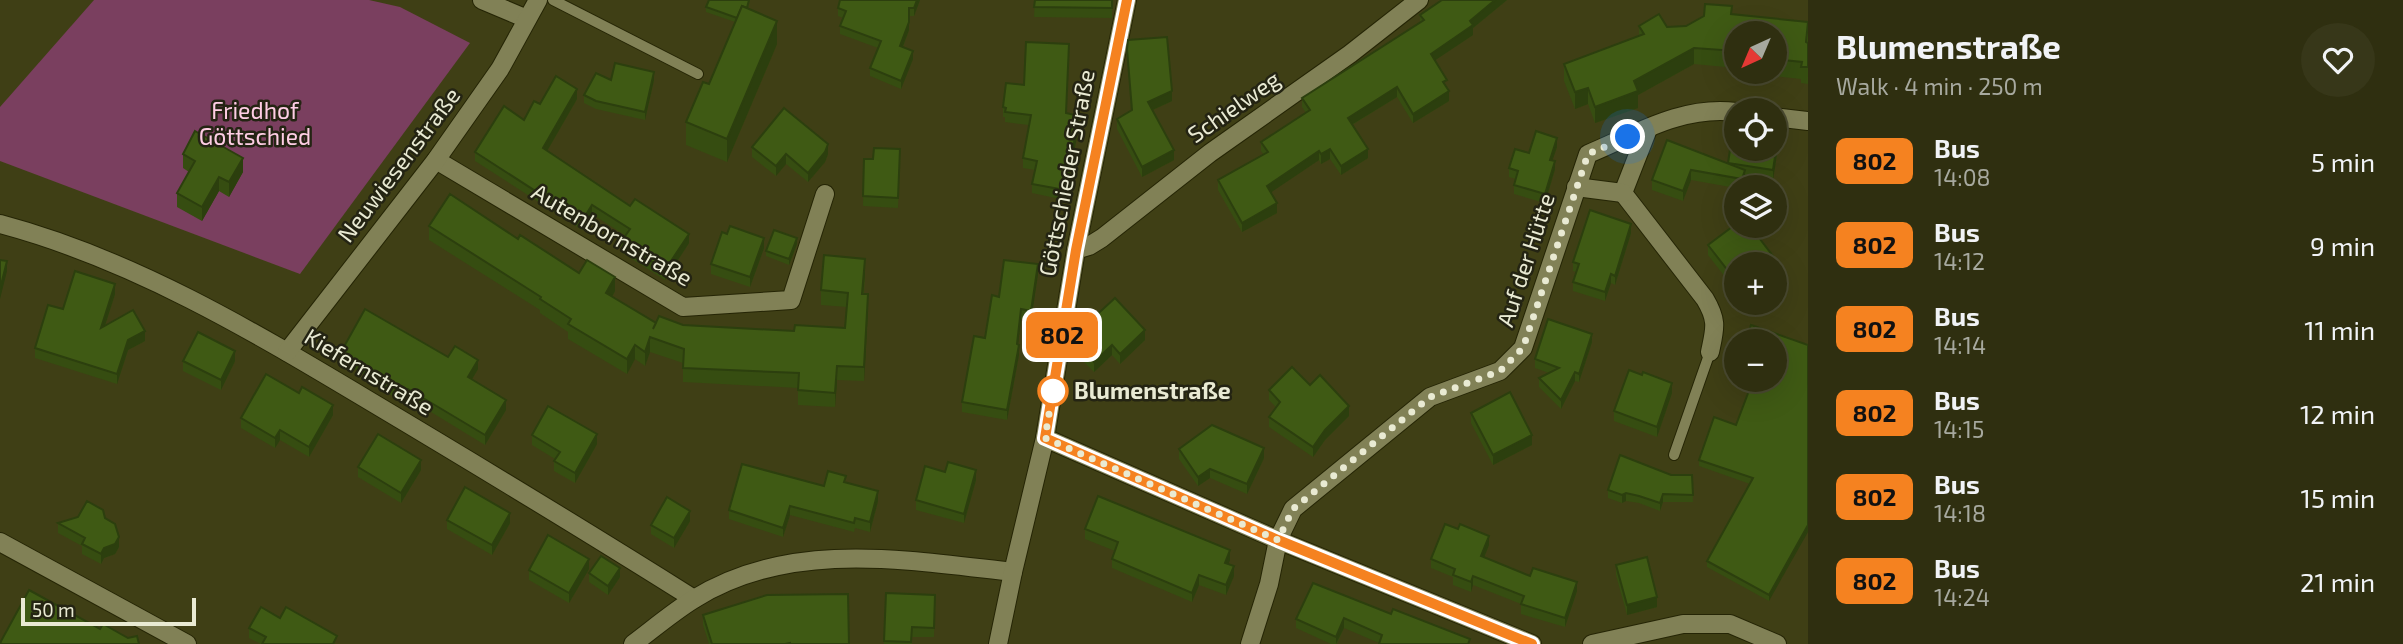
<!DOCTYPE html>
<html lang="en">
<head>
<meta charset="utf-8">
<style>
	:root { --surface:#2f2f10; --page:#373719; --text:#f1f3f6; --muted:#a7a99f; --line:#4a4a30 }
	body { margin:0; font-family:"Exo 2",sans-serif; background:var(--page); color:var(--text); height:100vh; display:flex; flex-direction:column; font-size:26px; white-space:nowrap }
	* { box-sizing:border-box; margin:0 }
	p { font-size:23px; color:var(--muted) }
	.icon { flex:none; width:38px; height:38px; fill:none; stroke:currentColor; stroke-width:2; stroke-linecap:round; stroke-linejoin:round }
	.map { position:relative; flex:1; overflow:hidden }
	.details { display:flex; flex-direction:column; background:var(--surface); width:595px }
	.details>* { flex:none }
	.badge { padding:0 14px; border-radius:10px; font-size:24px; line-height:46px }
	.needle { width:46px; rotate:224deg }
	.controls { position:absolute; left:1724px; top:21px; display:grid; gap:14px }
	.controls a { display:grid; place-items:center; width:63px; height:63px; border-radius:50%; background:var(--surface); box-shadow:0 7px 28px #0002,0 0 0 2px var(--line); font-size:35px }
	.scale { position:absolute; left:21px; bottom:18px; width:175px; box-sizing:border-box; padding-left:7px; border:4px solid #e9ead3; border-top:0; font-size:19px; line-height:24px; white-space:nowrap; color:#e9ead3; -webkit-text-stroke:5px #242413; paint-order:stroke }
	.you { position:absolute; width:35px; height:35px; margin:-18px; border:5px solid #fff; border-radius:50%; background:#1a73e8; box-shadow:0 0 0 10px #1a73e833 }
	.map>.badge { position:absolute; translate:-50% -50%; box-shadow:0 0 0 4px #fff }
	.round { display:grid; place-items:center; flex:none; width:74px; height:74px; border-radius:37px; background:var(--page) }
	.overview { display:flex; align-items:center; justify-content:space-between; height:119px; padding:0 28px }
	h1 { font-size:33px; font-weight:700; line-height:52px }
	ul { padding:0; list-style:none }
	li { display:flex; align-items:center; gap:21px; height:84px; padding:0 28px }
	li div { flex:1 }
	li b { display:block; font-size:26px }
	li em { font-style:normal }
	li .badge { min-width:77px; font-weight:700; text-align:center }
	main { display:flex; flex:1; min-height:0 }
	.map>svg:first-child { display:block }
</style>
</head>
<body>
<main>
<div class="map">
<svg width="1808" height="644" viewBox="0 0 1808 644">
	<rect width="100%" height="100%" fill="#3f3f15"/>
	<!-- green -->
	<polygon fill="#7a3f5f" points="94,0 369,0 400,7 470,43 300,274 0,161 0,107"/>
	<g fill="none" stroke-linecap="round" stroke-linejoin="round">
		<!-- lane casing -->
		<g stroke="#252505" stroke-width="12">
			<g id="lane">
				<polyline points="553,0 698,74"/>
				<polyline points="1674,455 1710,352"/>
			</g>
		</g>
		<!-- street casing -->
		<g stroke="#252505" stroke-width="20">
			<g id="street">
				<polyline points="482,0 527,19"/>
				<polyline points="1774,117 1808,121"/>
				<path d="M1648,129L1623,193L1705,299C1718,321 1715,328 1710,352"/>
				<polyline points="436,160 683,307 791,300 825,194"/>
				<polyline points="1576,187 1623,193"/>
				<path d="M0,224C132,259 251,330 368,400C477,465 586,531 694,599"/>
				<polyline points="1076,250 1089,246 1102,238 1210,153 1350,54 1419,0"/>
				<polyline points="287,352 436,160 500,69 538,0"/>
				<polyline points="1045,438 1278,540 1532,644"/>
				<polyline points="0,542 187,644"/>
				<path d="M633,644C653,629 673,612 694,599C790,539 906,560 1013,572"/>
				<polyline points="998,644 1013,572 1045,438 1076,250 1127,0"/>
				<path d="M1250,644L1269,584L1278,540L1293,509L1430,397L1500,371L1523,348L1588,154C1636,134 1683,105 1736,112"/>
				<polyline points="1592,644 1683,624 1730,624 1777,644"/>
			</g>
		</g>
		<!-- lane -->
		<use href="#lane" stroke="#818156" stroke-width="10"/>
		<!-- street -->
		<use href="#street" stroke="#818156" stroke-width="18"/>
	</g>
	<!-- wall -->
	<g fill="#364d11">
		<polygon points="750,0 748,8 777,44 727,162 686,145 686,122 709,84 735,22 706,12 706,7"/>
		<polygon points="920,0 914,16 909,16 909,30 903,47 913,59 901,89 870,76 870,68 878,48 840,34 840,26 843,18 838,16 838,8"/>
		<polygon points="1035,0 1112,0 1112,18 1034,17"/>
		<polygon points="1442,0 1507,0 1473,28 1473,35 1435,60 1447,89 1449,101 1413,123 1397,97 1352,125 1368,158 1341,175 1330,159 1321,164 1319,160 1271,192 1277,213 1242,232 1218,190 1218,180 1264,155 1261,151 1261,142 1306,113 1302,107 1302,98 1420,22 1420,15"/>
		<polygon points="1732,14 1808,22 1808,84 1801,83 1801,79 1748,73 1748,72 1774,72 1774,33 1736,33 1736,68 1694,64 1638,95 1638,108 1595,123 1588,104 1575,109 1564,81 1564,64 1639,36 1639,26 1686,26"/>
		<polygon points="1127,49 1172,101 1153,110 1174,160 1142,177 1117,129 1117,119 1131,110"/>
		<polygon points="654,80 645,120 596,109 584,103 584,95"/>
		<polygon points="577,99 547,151 689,243 665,280 621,252 621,242 626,236 592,214 582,230 475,161 475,152 524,120 540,104"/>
		<polygon points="1003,107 1066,113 1079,126 1065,200 1032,193 1032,184 1035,170 1023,168 1023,158 1029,125 1005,122 1005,117 1003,117"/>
		<polygon points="1780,134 1773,180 1745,176 1743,187 1736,188 1691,180 1683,201 1652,190 1652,180 1667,140 1728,164"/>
		<polygon points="752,147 828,154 825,162 808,182 786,164 776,176 752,157"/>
		<polygon points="1557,147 1552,160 1555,169 1545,203 1514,194 1514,185 1516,179 1509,177 1509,168 1529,153"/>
		<polygon points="900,149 898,208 863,206 864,159 873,159"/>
		<polygon points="183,154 243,172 229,197 219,191 202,221 177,207 177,193 189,172 183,168"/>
		<polygon points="1736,224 1736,226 1750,226 1776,260 1776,270 1774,272 1774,264 1736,264 1736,291 1708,255 1708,245"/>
		<polygon points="429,226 518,239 579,273 615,291 612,297 656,323 683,325 794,331 845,328 847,307 821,305 821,290 865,273 864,294 868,309 864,381 837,380 835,407 798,405 798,388 683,382 683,363 650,352 645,366 635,359 627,374 568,339 568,332 540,313 540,310 429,240"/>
		<polygon points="1631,233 1615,285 1611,283 1605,301 1573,291 1573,282 1576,272 1573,271 1573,262"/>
		<polygon points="727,234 764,248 750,287 711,274 711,264"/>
		<polygon points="797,244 789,265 766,256 766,251"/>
		<polygon points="1038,274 1031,321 1021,319 1018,345 1019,355 1007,420 962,412 962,402 999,297"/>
		<polygon points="115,294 105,326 145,341 128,350 117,384 35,358 35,348 63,309"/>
		<polygon points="1090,321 1145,340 1120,364 1112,355 1094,372 1076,354 1076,344 1090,331"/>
		<polygon points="1592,342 1579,382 1575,381 1561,409 1539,387 1539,378 1549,373 1535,368 1535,359"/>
		<polygon points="1808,345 1769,601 1707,567 1707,561 1750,484 1699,466 1699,460 1736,425 1751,386 1734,380 1734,374 1736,369 1736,380 1774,380"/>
		<polygon points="341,352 448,357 478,369 472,379 506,410 485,445 408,398 405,403 382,390 382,385 341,361"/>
		<polygon points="183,361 235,361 221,390 183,371"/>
		<polygon points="1310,385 1349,416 1325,440 1313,457 1269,427 1269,417 1276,407 1269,400 1269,390"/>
		<polygon points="1672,393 1657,437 1614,421 1614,411"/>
		<polygon points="1471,413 1532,445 1493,465 1471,423"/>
		<polygon points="333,415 309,457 280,440 275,448 241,428 241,418"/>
		<polygon points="532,435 597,444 575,483 554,471 554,461 555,459 532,445"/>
		<polygon points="1179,449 1264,458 1247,494 1210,478 1198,486 1179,459"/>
		<polygon points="358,467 421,470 401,503 358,477"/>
		<polygon points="945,472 976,480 964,523 916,510 916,500"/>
		<polygon points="1671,475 1692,475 1693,502 1663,502 1660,511 1639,503 1626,501 1622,503 1608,498 1608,490"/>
		<polygon points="846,483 878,501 870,532 855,528 854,532 790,515 783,537 729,519 729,510 824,486"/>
		<polygon points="105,518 119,547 115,554 104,558 101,564 82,554 82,546 58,533 58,523"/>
		<polygon points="447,520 510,523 492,555 447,529"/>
		<polygon points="690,521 674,548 651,534 651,525"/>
		<polygon points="1085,529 1230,560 1228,564 1234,576 1226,595 1199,585 1192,602 1112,568 1112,559 1115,551 1085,539"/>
		<polygon points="1489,545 1484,557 1530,576 1577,591 1565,627 1521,614 1521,604 1473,585 1471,592 1453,585 1453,577 1431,568 1431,559"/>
		<polygon points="1616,565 1657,607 1627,615 1616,575"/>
		<polygon points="589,569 569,603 529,580 529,570"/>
		<polygon points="589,573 620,577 608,595 589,582"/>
		<polygon points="935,595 934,637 912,637 912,644 884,644 884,641"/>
		<polygon points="1391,614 1470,644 1379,643 1344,628 1337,644 1331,644 1296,628 1296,619"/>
		<polygon points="703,615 849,644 709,644 703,625"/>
		<polygon points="249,628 337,644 261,644 249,638"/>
	</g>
	<!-- shaded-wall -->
	<g fill="#2c3f0e">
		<polygon points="917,0 920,0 914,16 914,8"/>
		<polygon points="1495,0 1507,0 1473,28 1473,35 1431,63 1431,54"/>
		<polygon points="909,8 909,30 900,54 900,46"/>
		<polygon points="777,21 777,44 727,162 727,139"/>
		<polygon points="1694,48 1694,64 1638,95 1638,108 1595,123 1595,107 1634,81"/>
		<polygon points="913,51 913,59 901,89 901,81"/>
		<polygon points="654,72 654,80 645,120 645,112"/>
		<polygon points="1397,87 1397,97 1348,127 1348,118"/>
		<polygon points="1588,88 1588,104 1575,109 1575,92"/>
		<polygon points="577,89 577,99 543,158 543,148"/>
		<polygon points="1172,91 1172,101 1148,112 1148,102"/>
		<polygon points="1449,91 1449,101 1413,123 1413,114"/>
		<polygon points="1079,116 1079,126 1065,200 1065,190"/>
		<polygon points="1780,124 1780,134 1773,180 1773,170"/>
		<polygon points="1557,138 1557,147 1550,168 1550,160"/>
		<polygon points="828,144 828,154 825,162 808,182 808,173"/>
		<polygon points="1330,149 1330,159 1321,164 1321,154"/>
		<polygon points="1368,149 1368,158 1341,175 1341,166"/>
		<polygon points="1174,150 1174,160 1142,177 1142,167"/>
		<polygon points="1319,151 1319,160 1267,195 1267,186"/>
		<polygon points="786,154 786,164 776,176 776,166"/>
		<polygon points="243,158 243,172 229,197 229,182"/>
		<polygon points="1555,161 1555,169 1545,203 1545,194"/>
		<polygon points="1691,170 1691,180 1683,201 1683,191"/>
		<polygon points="1745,170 1745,180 1742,187 1742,179"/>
		<polygon points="219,177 219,191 202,221 202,207"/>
		<polygon points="1277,203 1277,213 1242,232 1242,223"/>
		<polygon points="592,205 592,214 582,230 582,221"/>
		<polygon points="1631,224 1631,233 1615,285 1615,276"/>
		<polygon points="689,234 689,243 665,280 665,270"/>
		<polygon points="764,238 764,248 750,287 750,277"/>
		<polygon points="797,238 797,244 789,265 789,259"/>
		<polygon points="865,259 865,273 862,308 862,294"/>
		<polygon points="1776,260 1776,270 1774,272 1774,264 1771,264"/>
		<polygon points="7,261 7,271 0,299 0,289"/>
		<polygon points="1038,264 1038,274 1031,321 1031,311"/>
		<polygon points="1611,274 1611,283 1605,301 1605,292"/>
		<polygon points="615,277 615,291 606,308 606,293"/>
		<polygon points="115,284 115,294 101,338 101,328"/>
		<polygon points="868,294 868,309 864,381 864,367"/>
		<polygon points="1021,309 1021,319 1017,354 1017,344"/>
		<polygon points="1145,330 1145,340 1120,364 1120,354"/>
		<polygon points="145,331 145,341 128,350 117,384 117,374 128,340"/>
		<polygon points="1592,334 1592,342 1579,382 1579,374"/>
		<polygon points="650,337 650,352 645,366 645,352"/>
		<polygon points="635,345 635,359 627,374 627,359"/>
		<polygon points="1019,345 1019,355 1007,420 1007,410"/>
		<polygon points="1112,345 1112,355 1094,372 1094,362"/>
		<polygon points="235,351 235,361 221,390 221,380"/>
		<polygon points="478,360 478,369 468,386 468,377"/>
		<polygon points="837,366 837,380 835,407 835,393"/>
		<polygon points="1575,372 1575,381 1561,409 1561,400"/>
		<polygon points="1672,383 1672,393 1657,437 1657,427"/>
		<polygon points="408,389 408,398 405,403 405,394"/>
		<polygon points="506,400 506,410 485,445 485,435"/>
		<polygon points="333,405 333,415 309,457 309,447"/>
		<polygon points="1349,406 1349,416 1325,440 1313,457 1313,447 1325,430"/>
		<polygon points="280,430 280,440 275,448 275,438"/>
		<polygon points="597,434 597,444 575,483 575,473"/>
		<polygon points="1532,435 1532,445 1493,465 1493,455"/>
		<polygon points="1264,448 1264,458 1247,494 1247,484"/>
		<polygon points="421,460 421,470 401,503 401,493"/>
		<polygon points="1210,469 1210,478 1198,486 1198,477"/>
		<polygon points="976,470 976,480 964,523 964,514"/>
		<polygon points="878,491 878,501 870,532 870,522"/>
		<polygon points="1626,493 1626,501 1622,503 1622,495"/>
		<polygon points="1663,494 1663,502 1660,511 1660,503"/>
		<polygon points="790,506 790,515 783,537 783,528"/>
		<polygon points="690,511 690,521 674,548 674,538"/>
		<polygon points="510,513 510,523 492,555 492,545"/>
		<polygon points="1808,525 1808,532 1769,601 1769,595"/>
		<polygon points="1489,536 1489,545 1481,565 1481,556"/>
		<polygon points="119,537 119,547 115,554 104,558 101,564 101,554 104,548"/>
		<polygon points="1230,550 1230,560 1225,573 1225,563"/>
		<polygon points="589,559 589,569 569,603 569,593"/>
		<polygon points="1234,566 1234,576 1226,595 1226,585"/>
		<polygon points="620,568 620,577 608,595 608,586"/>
		<polygon points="1199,575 1199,585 1192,602 1192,593"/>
		<polygon points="1473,576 1473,585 1471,592 1471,582"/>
		<polygon points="1577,582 1577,591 1565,627 1565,618"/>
		<polygon points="1657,597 1657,607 1627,615 1627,605"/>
		<polygon points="1344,618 1344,628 1336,644 1336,637"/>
	</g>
	<!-- building -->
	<g fill="#3f5a14" stroke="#2c3f0e" stroke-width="2">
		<polygon points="709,0 749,0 747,8 742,6 737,18 706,7"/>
		<polygon points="840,0 917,0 914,8 909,8 909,22 900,46 913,51 901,81 870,68 881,41 840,26 846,11 838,8"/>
		<polygon points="1035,0 1112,0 1112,8 1034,7"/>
		<polygon points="1442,0 1495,0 1470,21 1473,25 1431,54 1447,80 1443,82 1449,91 1413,114 1397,87 1348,118 1368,149 1341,166 1330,149 1321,154 1319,151 1267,186 1277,203 1242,223 1218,180 1268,152 1261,142 1310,110 1302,98 1424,20 1420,15"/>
		<polygon points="1705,4 1732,6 1731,14 1808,22 1806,42 1808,43 1808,67 1801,67 1802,62 1774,59 1774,33 1736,33 1736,51 1694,48 1634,81 1638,91 1595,107 1588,88 1575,92 1564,64 1644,34 1639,26 1659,14 1667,27 1686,26 1704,16"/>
		<polygon points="742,6 777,21 727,139 686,122 703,82 709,84"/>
		<polygon points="1167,37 1172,91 1148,102 1174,150 1142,167 1117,119 1132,110 1127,49 1128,40"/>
		<polygon points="1026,42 1069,44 1066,113 1079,116 1065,190 1032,184 1037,161 1023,158 1031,115 1005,112 1006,108 1003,107 1006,83 1024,85"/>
		<polygon points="615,63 654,72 645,112 596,101 584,95 596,73 611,80"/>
		<polygon points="556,76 577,89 543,148 630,206 635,199 689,234 665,270 621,242 630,229 592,205 582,221 475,152 504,106 524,120 534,101 540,104"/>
		<polygon points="784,108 828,144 825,152 808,173 786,154 776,166 752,147"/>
		<polygon points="1735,117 1736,149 1774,149 1774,123 1780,124 1773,170 1728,163"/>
		<polygon points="195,131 243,158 229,182 219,177 202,207 177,193 195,161 183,154"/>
		<polygon points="1536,131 1557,138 1550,160 1555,161 1545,194 1514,185 1518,171 1509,168 1515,149 1529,153"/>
		<polygon points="1667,140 1745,170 1742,179 1691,170 1683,191 1652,180"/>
		<polygon points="874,148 900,149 898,198 863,196 864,159 873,159"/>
		<polygon points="450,194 518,239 520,235 579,273 587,260 615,277 606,293 656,323 653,329 659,316 683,325 794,331 795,325 845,328 848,293 821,290 824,255 865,259 862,294 868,294 864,367 837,366 835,393 798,390 799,373 683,368 684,349 650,337 645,352 635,345 627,359 568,324 571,319 540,299 541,297 429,226"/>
		<polygon points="1590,210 1631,224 1615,276 1611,274 1605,292 1573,282 1579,264 1573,262"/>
		<polygon points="1736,224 1736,226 1750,226 1776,260 1771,264 1736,264 1736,281 1708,245"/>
		<polygon points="730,226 764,238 750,277 711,264 722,232 727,234"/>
		<polygon points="774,230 797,238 789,259 766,251"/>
		<polygon points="0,260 7,261 0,289"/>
		<polygon points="1004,260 1038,264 1031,311 1021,309 1017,344 1019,345 1007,410 962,402 974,336 985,338 992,295 999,297"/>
		<polygon points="75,271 115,284 101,328 133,310 145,331 128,340 117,374 35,348 48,305 63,309"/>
		<polygon points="1115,298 1145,330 1120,354 1112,345 1094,362 1076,344 1095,327 1090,321"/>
		<polygon points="365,309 448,357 455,346 478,360 468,377 506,400 485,435 408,389 405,394 382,381 384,377 341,352"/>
		<polygon points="1548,319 1592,334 1579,374 1575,372 1561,400 1539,378 1559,368 1535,359"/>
		<polygon points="1751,325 1808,345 1808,525 1769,595 1707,561 1753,478 1699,460 1714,417 1736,425 1753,380 1752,380 1774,380 1774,341 1746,341"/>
		<polygon points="198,332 235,351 221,380 183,361"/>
		<polygon points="1292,367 1310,385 1320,375 1349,406 1325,430 1313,447 1269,417 1280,402 1269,390"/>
		<polygon points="1629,370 1642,375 1643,372 1672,383 1657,427 1614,411"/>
		<polygon points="266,374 299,393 302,387 333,405 309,447 280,430 275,438 241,418"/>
		<polygon points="1510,392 1532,435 1493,455 1471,413"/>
		<polygon points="548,406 597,434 575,473 554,461 560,452 532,435"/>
		<polygon points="1212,425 1264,448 1247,484 1210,469 1198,477 1179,449"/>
		<polygon points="378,434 421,460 401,493 358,467"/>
		<polygon points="1620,455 1671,475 1692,475 1693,495 1663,494 1660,503 1639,496 1626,493 1622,495 1608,490"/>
		<polygon points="948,462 976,470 964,514 916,500 925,466 945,472"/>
		<polygon points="742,464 824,486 828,471 846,476 844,482 878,491 870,522 855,518 854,523 790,506 783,528 729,510"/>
		<polygon points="465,487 510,513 492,545 447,520"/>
		<polygon points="1098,496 1230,550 1225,563 1234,566 1226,585 1199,575 1192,593 1112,559 1118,542 1085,529"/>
		<polygon points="667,497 690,511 674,538 651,525"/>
		<polygon points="87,501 103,510 105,518 115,524 119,537 115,544 104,548 101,554 82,544 85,538 58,523 78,517"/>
		<polygon points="1445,524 1458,529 1460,524 1489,536 1481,556 1530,576 1533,568 1577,582 1565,618 1521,604 1524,596 1473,576 1471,582 1453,575 1455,569 1431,559"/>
		<polygon points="548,535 589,559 569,593 529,570"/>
		<polygon points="601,556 620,568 608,586 589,573"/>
		<polygon points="1647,557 1657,597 1627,605 1616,565"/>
		<polygon points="1313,583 1391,614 1393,609 1470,639 1468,644 1379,644 1382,635 1344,618 1336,637 1296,619"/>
		<polygon points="29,590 100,629 103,624 128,638 137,636 139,644 2,644 0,643"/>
		<polygon points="886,593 935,595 934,628 912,627 911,642 884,641"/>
		<polygon points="848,594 849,644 790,644 790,643 785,644 712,644 703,615 767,595"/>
		<polygon points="261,607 280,618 286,607 337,636 333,644 262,644 266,637 249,628"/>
	</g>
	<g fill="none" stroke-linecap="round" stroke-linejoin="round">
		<!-- line casing -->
		<g stroke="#fff" stroke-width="16">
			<polyline id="line" points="1127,0 1076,250 1045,438 1278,540 1532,644"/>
		</g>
		<!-- line -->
		<use href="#line" stroke="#f58220" stroke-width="10"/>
		<!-- walk -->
		<polyline stroke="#e9ead3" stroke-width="7" stroke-dasharray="0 12.6" points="1053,391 1054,384 1045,438 1278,540 1293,509 1430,397 1500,371 1523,348 1588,154 1628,137"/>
	</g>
	<!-- markers -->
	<circle fill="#fff" stroke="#f58220" stroke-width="3.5" cx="1053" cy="391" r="14"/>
	<g text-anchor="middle" stroke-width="5" stroke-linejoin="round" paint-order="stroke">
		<!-- street labels -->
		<g font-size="23" fill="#e9ead3" stroke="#242413">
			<text transform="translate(1234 107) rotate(-35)" y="8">Schielweg</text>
			<text transform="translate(399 165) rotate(-53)" y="8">Neuwiesenstraße</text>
			<text transform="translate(1067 173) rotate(-79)" y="8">Göttschieder Straße</text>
			<text transform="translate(612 235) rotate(30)" y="8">Autenbornstraße</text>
			<text transform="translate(1526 260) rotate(-72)" y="8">Auf der Hütte</text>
			<text transform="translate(369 372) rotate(31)" y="8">Kiefernstraße</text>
		</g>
		<!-- park labels -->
		<g font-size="23" fill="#fecde4" stroke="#242413">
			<text x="255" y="119">Friedhof<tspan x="255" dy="26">Göttschied</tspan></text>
		</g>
		<!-- stop labels -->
		<g font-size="23" font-weight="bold" fill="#e9ead3" stroke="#242413" text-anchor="start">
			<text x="1074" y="399">Blumenstraße</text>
		</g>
	</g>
</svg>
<div class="controls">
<a><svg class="needle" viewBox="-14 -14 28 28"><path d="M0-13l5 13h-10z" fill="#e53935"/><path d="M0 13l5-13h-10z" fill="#a7a99f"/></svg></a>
<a><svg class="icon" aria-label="locate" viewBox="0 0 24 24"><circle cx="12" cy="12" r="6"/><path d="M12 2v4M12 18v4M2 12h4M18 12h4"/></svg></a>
<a><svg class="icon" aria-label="layers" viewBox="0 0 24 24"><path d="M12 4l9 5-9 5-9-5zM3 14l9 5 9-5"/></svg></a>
<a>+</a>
<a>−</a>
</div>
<div class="scale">50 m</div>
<div class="you" style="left:1628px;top:137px"></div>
<b class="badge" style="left:1062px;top:335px;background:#f58220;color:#111">802</b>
</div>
<section class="details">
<div class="overview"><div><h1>Blumenstraße</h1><p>Walk · 4 min · 250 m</p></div><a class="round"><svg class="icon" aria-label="heart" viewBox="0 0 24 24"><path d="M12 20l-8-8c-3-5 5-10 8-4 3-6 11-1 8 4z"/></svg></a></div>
<ul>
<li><span class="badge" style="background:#f58220;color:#111">802</span><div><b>Bus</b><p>14:08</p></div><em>5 min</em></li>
<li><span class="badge" style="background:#f58220;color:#111">802</span><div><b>Bus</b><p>14:12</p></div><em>9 min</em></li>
<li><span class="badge" style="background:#f58220;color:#111">802</span><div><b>Bus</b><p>14:14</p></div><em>11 min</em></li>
<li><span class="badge" style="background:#f58220;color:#111">802</span><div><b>Bus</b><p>14:15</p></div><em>12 min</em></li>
<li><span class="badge" style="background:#f58220;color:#111">802</span><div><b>Bus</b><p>14:18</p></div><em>15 min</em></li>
<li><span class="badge" style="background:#f58220;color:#111">802</span><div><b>Bus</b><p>14:24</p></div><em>21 min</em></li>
</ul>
</section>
</main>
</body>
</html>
